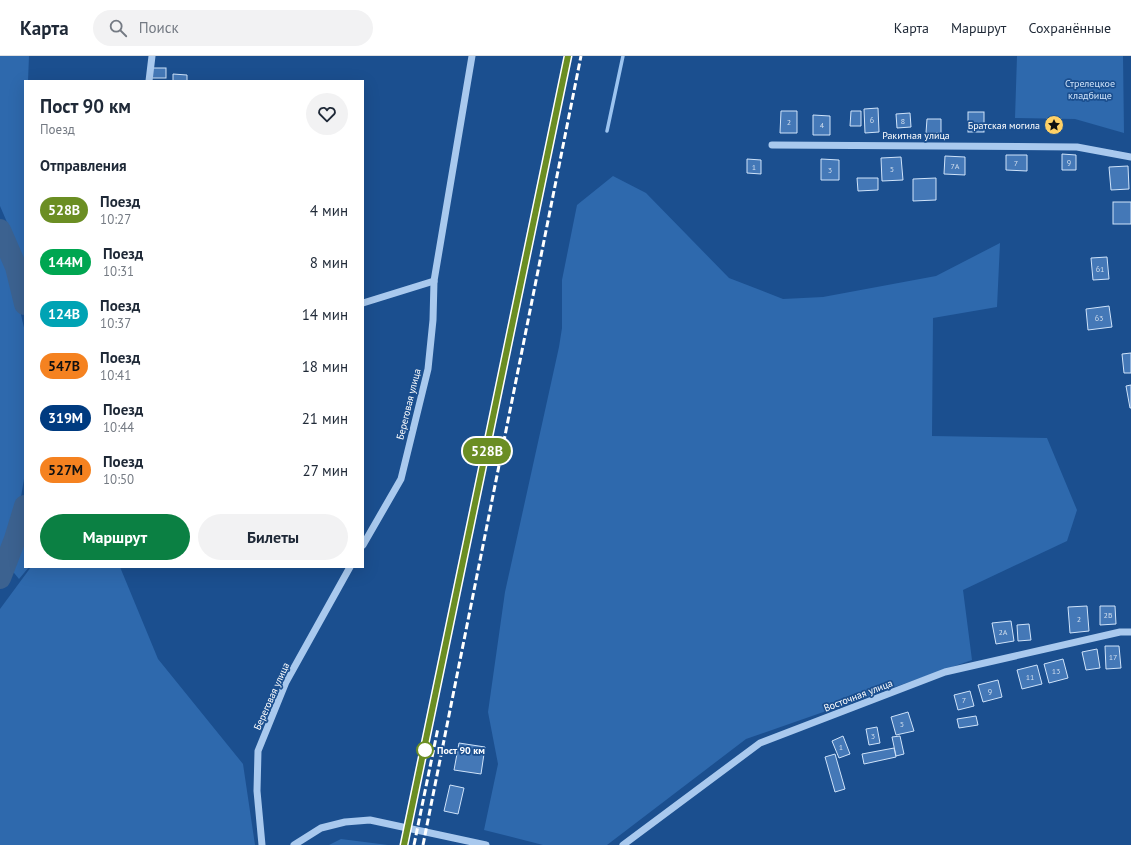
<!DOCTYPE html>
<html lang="ru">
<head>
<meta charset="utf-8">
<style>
	:root { --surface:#fff; --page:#f2f2f3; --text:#1f2937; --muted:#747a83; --line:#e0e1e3; --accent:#0b8043 }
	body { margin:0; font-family:"PT Sans",sans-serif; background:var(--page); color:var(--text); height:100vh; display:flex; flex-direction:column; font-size:15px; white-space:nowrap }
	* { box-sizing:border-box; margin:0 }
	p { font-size:13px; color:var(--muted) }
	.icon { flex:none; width:22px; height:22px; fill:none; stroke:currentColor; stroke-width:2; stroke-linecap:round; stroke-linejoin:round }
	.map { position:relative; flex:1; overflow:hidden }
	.details { position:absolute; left:24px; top:24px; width:340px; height:488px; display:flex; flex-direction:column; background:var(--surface); border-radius:0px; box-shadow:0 4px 16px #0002 }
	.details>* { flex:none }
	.badge { padding:0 8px; border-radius:13px; font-size:14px; line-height:26px }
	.map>.badge { position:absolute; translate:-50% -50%; box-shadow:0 0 0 2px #fff }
	h2 { padding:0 16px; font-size:15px; line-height:36px }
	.round { display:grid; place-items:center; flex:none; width:42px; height:42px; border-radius:21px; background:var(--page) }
	.headline { display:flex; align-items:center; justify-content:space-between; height:68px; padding:0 16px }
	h1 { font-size:19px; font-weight:600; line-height:30px }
	.button { display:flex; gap:8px; margin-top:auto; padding:8px 16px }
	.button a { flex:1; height:46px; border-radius:24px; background:var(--accent); color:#fff; font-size:16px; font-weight:600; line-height:46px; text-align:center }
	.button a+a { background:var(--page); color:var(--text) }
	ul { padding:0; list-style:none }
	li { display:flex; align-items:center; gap:12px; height:52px; padding:0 16px }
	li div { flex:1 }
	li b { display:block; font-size:15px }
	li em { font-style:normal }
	li .badge { min-width:44px; font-weight:700; text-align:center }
	header { display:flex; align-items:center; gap:24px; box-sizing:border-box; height:56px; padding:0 20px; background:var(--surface); border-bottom:1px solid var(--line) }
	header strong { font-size:19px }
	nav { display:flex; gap:22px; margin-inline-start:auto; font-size:14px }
	.search { width:280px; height:36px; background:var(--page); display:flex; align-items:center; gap:10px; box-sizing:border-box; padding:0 14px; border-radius:22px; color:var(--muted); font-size:15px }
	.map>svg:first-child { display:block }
</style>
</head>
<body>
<header>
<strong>Карта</strong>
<div class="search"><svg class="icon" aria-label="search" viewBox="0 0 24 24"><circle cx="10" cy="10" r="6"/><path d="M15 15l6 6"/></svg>Поиск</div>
<nav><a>Карта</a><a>Маршрут</a><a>Сохранённые</a></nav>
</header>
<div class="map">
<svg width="1131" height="789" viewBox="0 0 1131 789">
	<rect width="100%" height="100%" fill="#1b4f8f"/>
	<!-- green -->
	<g fill="#2e69ad">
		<polygon points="0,0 29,0 28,25 25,25 25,208 0,150"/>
		<polygon points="1017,0 1123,0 1124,77 1075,63 1015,62"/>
		<polygon points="613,120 646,137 729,222 783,243 823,241 936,220 1000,187 997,251 933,262 932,380 1047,382 1077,454 1067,485 963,534 972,604 746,683 607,789 543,789 484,774 498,708 488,656 505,536 559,291 562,272 562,224 577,149"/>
		<polygon points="0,186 10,211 25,276 25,417 19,453 0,510"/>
		<polygon points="25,485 25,511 29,511 19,523 10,512 17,503"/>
		<polygon points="31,511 120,511 158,603 243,708 255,789 0,789 0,553"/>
		<polygon points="341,783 388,789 329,789"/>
	</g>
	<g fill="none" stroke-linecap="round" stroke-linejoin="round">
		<!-- stream -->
		<polyline stroke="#9cc4f0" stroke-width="3.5" points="607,75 623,0"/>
		<!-- river -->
		<g stroke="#3c6290" stroke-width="22">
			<polyline points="0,174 16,211 25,248"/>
			<polyline points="0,522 15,483 25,450"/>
		</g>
	</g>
	<!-- building -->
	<g fill="#4478b7" stroke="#cfe3fa">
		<rect x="151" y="12" width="15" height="10"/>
		<polygon points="173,18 187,19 187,25 173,25"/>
		<polygon points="878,52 879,76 865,77 864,53"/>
		<polygon points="781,55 797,55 797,77 780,77"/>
		<polygon points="851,55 861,55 861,70 850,70"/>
		<rect x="968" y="56" width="16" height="20"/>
		<polygon points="910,57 911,71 897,72 896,58"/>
		<polygon points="813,59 830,60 830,79 813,79"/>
		<polygon points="927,63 941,63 941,77 926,77"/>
		<polygon points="1062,98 1076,99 1076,114 1062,114"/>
		<polygon points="1006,99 1027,99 1027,115 1006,114"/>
		<polygon points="945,100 965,101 965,119 944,118"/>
		<polygon points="901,101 903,124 882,125 881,102"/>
		<polygon points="747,103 761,104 761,118 747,117"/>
		<polygon points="821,103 839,104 839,124 821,124"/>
		<polygon points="1128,110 1129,133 1111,134 1109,111"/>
		<polygon points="857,122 878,122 878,134 858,135"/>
		<polygon points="936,122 936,144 913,145 913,123"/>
		<rect x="1113" y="146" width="18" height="22"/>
		<polygon points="1107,201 1109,223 1093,224 1091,202"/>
		<polygon points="1109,250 1112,271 1088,274 1086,253"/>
		<polygon points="1131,297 1131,317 1124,317 1122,298"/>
		<polygon points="1131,329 1131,352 1130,352 1126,330"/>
		<polygon points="1087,550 1089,575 1070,577 1068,551"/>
		<polygon points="1100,550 1115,550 1116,568 1100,569"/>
		<polygon points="1011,565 1014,585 996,588 992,567"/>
		<polygon points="1029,568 1031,584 1018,585 1017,569"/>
		<polygon points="1105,590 1119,590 1121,612 1106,613"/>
		<polygon points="1097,593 1100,612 1086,614 1082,596"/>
		<polygon points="1063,603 1068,622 1049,627 1044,608"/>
		<polygon points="1037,609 1042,628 1022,633 1017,614"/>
		<polygon points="998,624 1002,641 983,646 978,629"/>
		<polygon points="970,635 974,650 958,654 954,639"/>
		<polygon points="908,656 914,675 896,679 891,661"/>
		<polygon points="976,660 978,669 959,672 957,663"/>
		<polygon points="877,671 880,687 869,689 866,673"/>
		<polygon points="843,680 850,698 839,702 832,685"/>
		<polygon points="900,680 904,698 896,700 892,681"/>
		<polygon points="459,687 485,691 481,718 454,714"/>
		<polygon points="894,692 896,701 864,708 862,698"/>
		<polygon points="835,698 845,733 835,736 825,701"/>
		<polygon points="450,729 464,732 458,758 444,755"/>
	</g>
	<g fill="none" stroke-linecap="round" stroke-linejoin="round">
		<!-- minor -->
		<g stroke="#a9c9ee" stroke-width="7">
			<polyline points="149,25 152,0"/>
			<polyline points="772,89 1077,91 1131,101"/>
			<polyline points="363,247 434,225"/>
			<polyline points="363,489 401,423 428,313 433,264 434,225 472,0"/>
			<polyline points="262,789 257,735 258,695 286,626 350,511"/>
			<polyline points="294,789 321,772 345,766 370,764 486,789"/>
			<polyline points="623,789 760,687 945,616 1120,576 1131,576"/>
		</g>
		<!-- rail -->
		<g stroke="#fff" stroke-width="3" stroke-dasharray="7 3" stroke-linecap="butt">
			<polyline points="404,789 568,0"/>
			<polyline points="414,789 438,672"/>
			<polyline points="423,789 581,0"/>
		</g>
	</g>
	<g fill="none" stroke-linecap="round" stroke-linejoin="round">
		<!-- line casing -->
		<g stroke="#fff" stroke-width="9">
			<polyline id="line" points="404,789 568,0"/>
		</g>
		<!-- line -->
		<use href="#line" stroke="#6b8e23" stroke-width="6"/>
	</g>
	<!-- icons -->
	<defs>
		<g id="sight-disc" transform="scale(1)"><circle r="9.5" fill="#ffd166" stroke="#1b4f8f"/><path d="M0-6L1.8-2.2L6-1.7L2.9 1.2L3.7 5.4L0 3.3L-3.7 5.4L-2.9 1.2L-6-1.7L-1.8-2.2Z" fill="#111"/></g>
	</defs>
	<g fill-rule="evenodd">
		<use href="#sight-disc" x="1054" y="69"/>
	</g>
	<!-- markers -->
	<circle fill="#fff" stroke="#6b8e23" stroke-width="2" cx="425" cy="694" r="8"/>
	<g text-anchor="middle" stroke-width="3.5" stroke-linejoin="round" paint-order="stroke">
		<!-- number labels -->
		<g font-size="8" fill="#d0dded">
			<text x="872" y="67">6</text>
			<text x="903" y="68">8</text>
			<text x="789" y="69">2</text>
			<text x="822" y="72">4</text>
			<text x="1069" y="109">9</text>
			<text x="1016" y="110">7</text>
			<text x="955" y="113">7А</text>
			<text x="754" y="114">1</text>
			<text x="892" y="116">5</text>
			<text x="830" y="117">3</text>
			<text x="1100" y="216">61</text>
			<text x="1099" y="265">63</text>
			<text x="1108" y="562">2Б</text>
			<text x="1079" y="566">2</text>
			<text x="1003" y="579">2А</text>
			<text x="1113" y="604">17</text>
			<text x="1056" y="618">13</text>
			<text x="1030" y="624">11</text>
			<text x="990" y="638">9</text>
			<text x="964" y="647">7</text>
			<text x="902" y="671">5</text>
			<text x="873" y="683">3</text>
			<text x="841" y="694">1</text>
		</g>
		<!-- park labels -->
		<g font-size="10" fill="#cfe3fa" stroke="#1b4f8f">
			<text x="1090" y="31">Стрелецкое<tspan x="1090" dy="12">кладбище</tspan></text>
		</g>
		<!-- poi labels -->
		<g font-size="10" fill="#fff" stroke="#1b4f8f" text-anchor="end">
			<text x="1040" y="73">Братская могила</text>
		</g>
		<!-- street labels -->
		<g font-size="10" fill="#fff" stroke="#1b4f8f">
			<text x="916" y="83">Ракитная улица</text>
			<text transform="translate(408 348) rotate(-76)" y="4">Береговая улица</text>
			<text transform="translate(858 639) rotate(-21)" y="4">Восточная улица</text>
			<text transform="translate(271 640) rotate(-66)" y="4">Береговая улица</text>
		</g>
		<!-- stop labels -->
		<g font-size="10" font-weight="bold" fill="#fff" stroke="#1b4f8f" text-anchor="start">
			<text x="437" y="698">Пост 90 км</text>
		</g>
	</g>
</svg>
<b class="badge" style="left:487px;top:395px;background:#6b8e23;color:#fff">528В</b>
<section class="details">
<div class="headline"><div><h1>Пост 90 км</h1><p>Поезд</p></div><a class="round"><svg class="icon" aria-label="heart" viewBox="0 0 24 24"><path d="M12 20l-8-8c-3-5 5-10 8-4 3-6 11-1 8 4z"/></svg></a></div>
<h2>Отправления</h2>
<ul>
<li><span class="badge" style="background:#6b8e23;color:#fff">528В</span><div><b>Поезд</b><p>10:27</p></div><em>4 мин</em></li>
<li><span class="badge" style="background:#00a651;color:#fff">144М</span><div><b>Поезд</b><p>10:31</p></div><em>8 мин</em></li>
<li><span class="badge" style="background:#00a3b4;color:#fff">124В</span><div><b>Поезд</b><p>10:37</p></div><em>14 мин</em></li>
<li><span class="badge" style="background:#f58220;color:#111">547В</span><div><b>Поезд</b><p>10:41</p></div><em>18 мин</em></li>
<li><span class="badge" style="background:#003b80;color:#fff">319М</span><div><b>Поезд</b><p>10:44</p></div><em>21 мин</em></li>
<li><span class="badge" style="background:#f58220;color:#111">527М</span><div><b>Поезд</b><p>10:50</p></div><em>27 мин</em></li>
</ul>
<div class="button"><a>Маршрут</a><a>Билеты</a></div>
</section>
</div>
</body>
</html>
